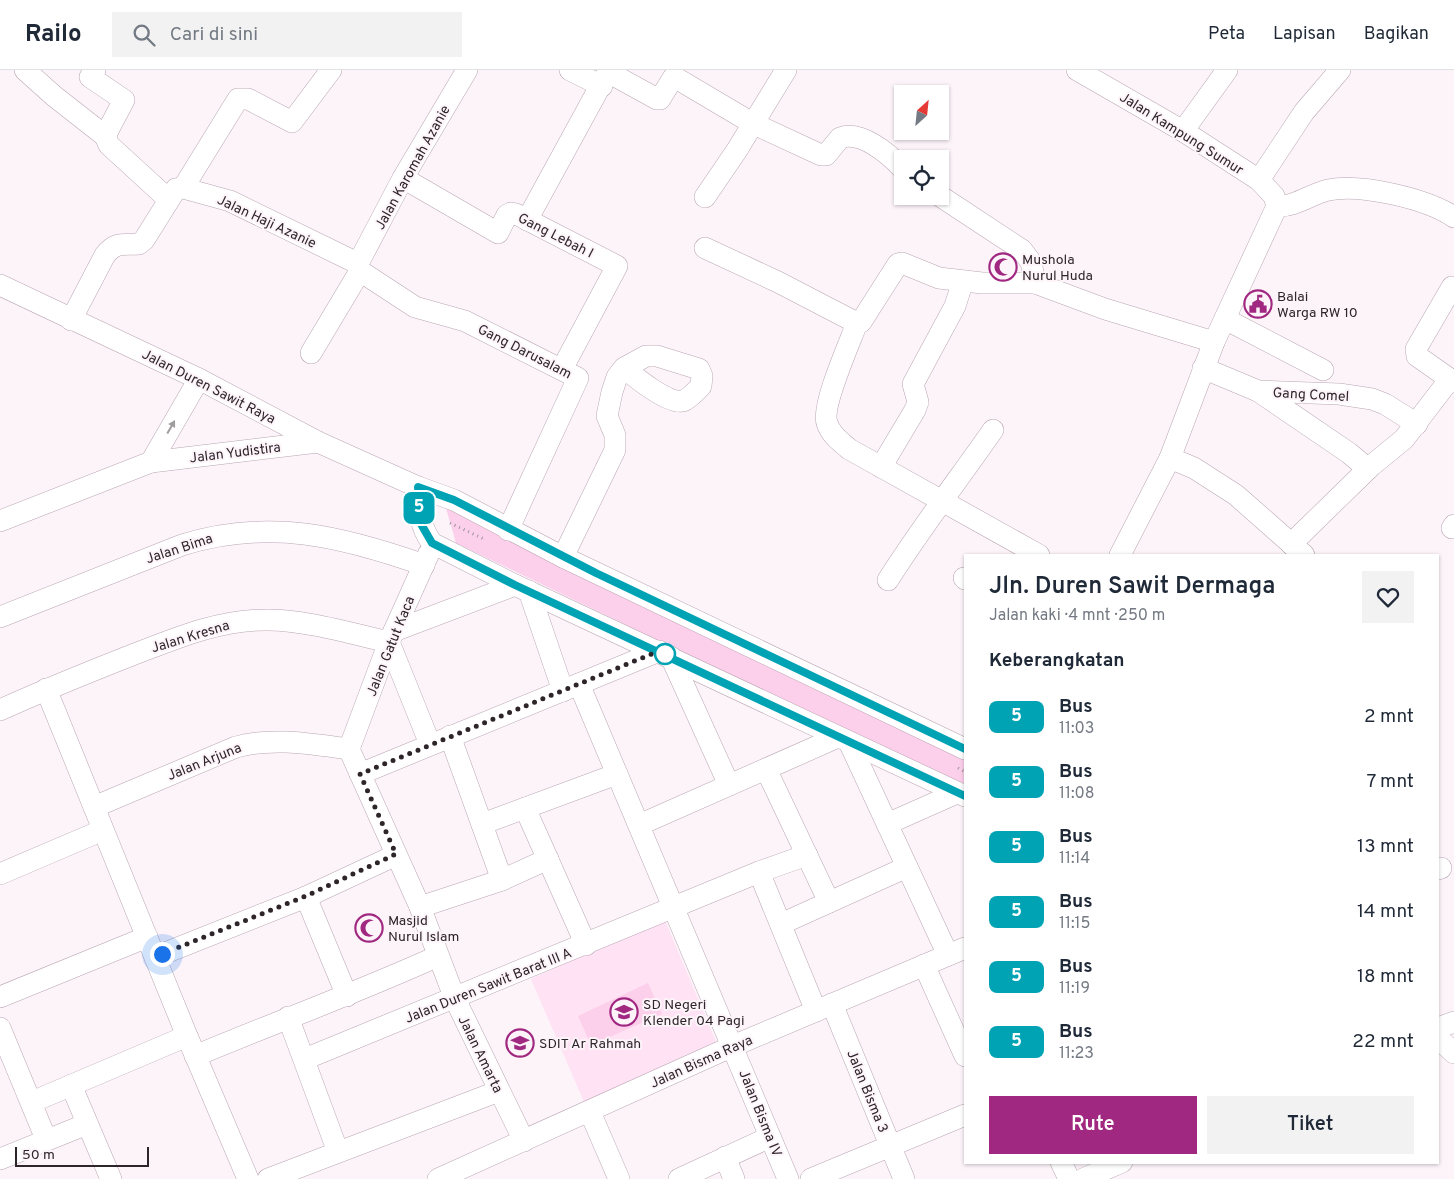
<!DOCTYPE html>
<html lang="id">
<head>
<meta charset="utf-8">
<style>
	:root { --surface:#fff; --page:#f2f2f3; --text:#1f2937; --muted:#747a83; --line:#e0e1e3; --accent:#a02881 }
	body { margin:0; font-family:Overpass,sans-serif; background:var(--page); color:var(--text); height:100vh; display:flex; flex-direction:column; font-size:19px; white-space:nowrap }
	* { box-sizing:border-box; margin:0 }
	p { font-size:16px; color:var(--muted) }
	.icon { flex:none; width:28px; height:28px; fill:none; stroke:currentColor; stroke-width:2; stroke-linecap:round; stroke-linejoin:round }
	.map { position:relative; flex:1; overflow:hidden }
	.drawer { position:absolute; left:964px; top:484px; width:475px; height:610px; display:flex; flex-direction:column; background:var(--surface); border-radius:0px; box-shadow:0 1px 4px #0004 }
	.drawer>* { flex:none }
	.badge { padding:0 10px; border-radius:8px; font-size:18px; line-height:32px }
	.needle { width:32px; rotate:27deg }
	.fabs { position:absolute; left:894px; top:15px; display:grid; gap:10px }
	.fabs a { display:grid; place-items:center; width:55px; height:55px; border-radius:0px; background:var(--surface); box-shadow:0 1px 4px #0004; font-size:25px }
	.scale { position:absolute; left:15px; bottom:12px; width:134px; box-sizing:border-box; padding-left:5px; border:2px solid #2d252a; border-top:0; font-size:14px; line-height:18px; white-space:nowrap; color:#2d252a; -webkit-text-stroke:4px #fcf4f9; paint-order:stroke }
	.you { position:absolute; width:25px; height:25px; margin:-12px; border:4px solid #fff; border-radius:50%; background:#1a73e8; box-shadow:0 0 0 8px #1a73e833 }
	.map>.badge { position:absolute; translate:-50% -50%; box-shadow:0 0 0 2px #fff }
	h2 { padding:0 25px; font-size:19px; line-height:45px }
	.round { display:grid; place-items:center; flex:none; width:52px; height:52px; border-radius:0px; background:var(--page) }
	.overview { display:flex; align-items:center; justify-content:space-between; height:85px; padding:0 25px }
	h1 { font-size:24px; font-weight:600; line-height:38px }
	.button { display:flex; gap:10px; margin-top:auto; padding:10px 25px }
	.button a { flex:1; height:58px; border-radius:0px; background:var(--accent); color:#fff; font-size:20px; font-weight:600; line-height:58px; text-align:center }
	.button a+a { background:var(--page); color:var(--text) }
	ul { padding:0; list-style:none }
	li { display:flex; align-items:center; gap:15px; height:65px; padding:0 25px }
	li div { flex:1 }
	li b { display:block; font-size:19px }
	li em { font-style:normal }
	li .badge { min-width:55px; font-weight:700; text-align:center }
	header { display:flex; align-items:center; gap:30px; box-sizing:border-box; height:70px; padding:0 25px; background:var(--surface); border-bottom:1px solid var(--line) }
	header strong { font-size:24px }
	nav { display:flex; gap:28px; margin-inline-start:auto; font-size:18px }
	.search { width:350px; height:45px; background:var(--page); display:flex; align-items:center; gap:12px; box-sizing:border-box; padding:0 18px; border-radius:0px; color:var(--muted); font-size:19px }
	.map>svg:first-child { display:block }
</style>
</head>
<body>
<header>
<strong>Railo</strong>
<div class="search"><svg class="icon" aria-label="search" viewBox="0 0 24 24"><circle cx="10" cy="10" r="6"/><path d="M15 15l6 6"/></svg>Cari di sini</div>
<nav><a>Peta</a><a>Lapisan</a><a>Bagikan</a></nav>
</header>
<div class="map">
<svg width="1454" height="1109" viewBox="0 0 1454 1109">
	<rect width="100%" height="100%" fill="#fcf4f9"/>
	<!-- built -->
	<polygon fill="#ffe2f4" points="664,848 717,974 584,1032 531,909"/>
	<!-- green -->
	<g fill="#fccfeb">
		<polygon points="446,438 965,684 965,718 456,473"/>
		<polygon points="648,913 662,944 591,975 578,946"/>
	</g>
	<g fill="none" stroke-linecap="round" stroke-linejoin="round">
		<!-- minor casing -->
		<g stroke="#baa6b3" stroke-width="22">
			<g id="minor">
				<polyline points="25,0 54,26 105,66 109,75 168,129"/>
				<polyline points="95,0 90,7 124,30 105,66"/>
				<polyline points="570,0 602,16"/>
				<polyline points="1077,0 1183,61 1259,110 1274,126 1277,136"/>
				<path d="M608,2L657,29H660L673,8H676L752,53L821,85H826L840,68C861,60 889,84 902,98"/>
				<polyline points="1183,61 1227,0"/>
				<polyline points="403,108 498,163 507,145 511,143 516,144 617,196 562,299"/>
				<polyline points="1259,110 1304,42 1340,0"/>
				<polyline points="183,118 238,29 248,29 292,52 331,0"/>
				<polyline points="940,126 1022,180 1031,192 1035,213"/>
				<polyline points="705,127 737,80 786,0"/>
				<path d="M1277,136C1295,137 1311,124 1328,120C1361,113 1427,129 1454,147"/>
				<polyline points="527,150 609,0"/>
				<polyline points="705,178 778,212 857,253 861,252 898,194 902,193 939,208 982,213 1035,213 1105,239 1214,272"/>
				<polyline points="355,192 360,201 415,237 465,251 578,308 508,460"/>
				<polyline points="355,192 361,188 403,108 467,0"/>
				<polyline points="0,215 199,309 318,372 418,417 454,430 563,487 965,679"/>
				<polyline points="1452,217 1416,279 1417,286 1454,312"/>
				<polyline points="1225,249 1323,300"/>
				<path d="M71,250L105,185C116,171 124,175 139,174L144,170L176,119L183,118L230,131L355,192"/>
				<path d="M857,253C850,272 821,336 827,353C831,365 840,371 849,379L1039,485"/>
				<polyline points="311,283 360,201"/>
				<polyline points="1203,298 1258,321 1339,324 1372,329 1385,334 1417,354"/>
				<polyline points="1258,321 1349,383 1368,399"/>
				<polyline points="1170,388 1194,398 1236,425 1304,485"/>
				<polyline points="151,392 199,309"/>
				<polyline points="881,397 915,340 918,332 913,314 955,236 963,211"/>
				<path d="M418,417C419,438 419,456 432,473L515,515L965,726"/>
				<polyline points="0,451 151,392 318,372"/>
				<polyline points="1452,458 1454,455"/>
				<polyline points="1291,474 1371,396 1404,369 1450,309"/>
				<polyline points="1120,485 1170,388 1214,272 1277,136"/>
				<path d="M563,487L615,380V365L607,346L612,322L617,307L624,298L646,286H657L699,299L702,306L701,316C696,321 689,329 683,331C669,335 635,307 624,298"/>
				<polyline points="964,508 965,509"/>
				<path d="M888,510C921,458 958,410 993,360"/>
				<polyline points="529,521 563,621"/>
				<path d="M0,547L182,475C269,448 341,466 424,495"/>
				<polyline points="394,561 515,515"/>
				<polyline points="671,587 729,715"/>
				<polyline points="579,614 788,1109"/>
				<polyline points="46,619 187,966 248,1109"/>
				<path d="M0,640C42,621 84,604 127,587C172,570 216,550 265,550C302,549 353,564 389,572L430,674"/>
				<polyline points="450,666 502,810"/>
				<polyline points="849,672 948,885"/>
				<polyline points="349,679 420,837 455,929 524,1071"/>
				<polyline points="349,679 389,572 429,483"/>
				<polyline points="766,699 829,832"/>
				<polyline points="360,704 659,581"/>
				<path d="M94,737L236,677C273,667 311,674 349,679"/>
				<polyline points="525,738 586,875"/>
				<polyline points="482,754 617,704"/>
				<polyline points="887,754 957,723"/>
				<polyline points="639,755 838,667"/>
				<polyline points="1438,799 1441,798"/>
				<polyline points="759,802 816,941"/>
				<polyline points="0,804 103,760"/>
				<polyline points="306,827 347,926"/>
				<polyline points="420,837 502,810 548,789"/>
				<polyline points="781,854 907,797"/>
				<polyline points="155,887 306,827 396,785"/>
				<polyline points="924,895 965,986"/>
				<polyline points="0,927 147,867"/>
				<polyline points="832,934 904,1109"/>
				<polyline points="288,947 338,1082"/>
				<polyline points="0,958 46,1069"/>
				<polyline points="1438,958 1454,952"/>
				<polyline points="1438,968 1454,983"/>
				<path d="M195,986C276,952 359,922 438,886"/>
				<polyline points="305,989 759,802 807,785"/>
				<polyline points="71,1015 111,1109"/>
				<polyline points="32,1032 187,966"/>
				<polyline points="590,1042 619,1109"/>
				<polyline points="725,1087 734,1109"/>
				<polyline points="0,1089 87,1054"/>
				<polyline points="1061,1092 1069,1109"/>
				<polyline points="268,1109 499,1021"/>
				<polyline points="438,1109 733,976 965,878"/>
				<polyline points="679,1109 770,1067"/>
				<polyline points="811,1109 965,1045"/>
				<polyline points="1083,1109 1122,1092"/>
			</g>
		</g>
		<!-- path -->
		<g stroke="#9d959a" stroke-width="3" stroke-dasharray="1 4" stroke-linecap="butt">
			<polyline points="450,453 484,469"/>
			<polyline points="958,698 965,702"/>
		</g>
		<!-- minor -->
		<use href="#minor" stroke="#fff" stroke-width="21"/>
	</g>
	<!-- one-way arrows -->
	<defs><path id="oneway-solid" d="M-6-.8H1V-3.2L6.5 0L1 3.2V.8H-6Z" transform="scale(1.25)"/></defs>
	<use fill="#a09d9f" href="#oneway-solid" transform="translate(171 357) rotate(-60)"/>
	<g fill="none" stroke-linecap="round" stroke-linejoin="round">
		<!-- line casing -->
		<g stroke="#fff" stroke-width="11">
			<polyline id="line" points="965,679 596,503 454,430 418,417 421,454 432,473 515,515 965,726"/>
		</g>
		<!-- line -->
		<use href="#line" stroke="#00a3b4" stroke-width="8"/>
		<!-- walk -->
		<polyline stroke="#2d252a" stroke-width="5" stroke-dasharray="0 9" points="162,884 306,826 396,784 360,704 659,581 665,584"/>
	</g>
	<!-- icons -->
	<defs>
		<g id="mosque-ring" transform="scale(1.4375)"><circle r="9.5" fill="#fcf4f9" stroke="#a02881" stroke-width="1.5"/><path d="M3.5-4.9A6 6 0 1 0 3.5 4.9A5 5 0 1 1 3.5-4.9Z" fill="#a02881"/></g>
		<g id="civic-ring" transform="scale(1.4375)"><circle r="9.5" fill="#fcf4f9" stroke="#a02881" stroke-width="1.5"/><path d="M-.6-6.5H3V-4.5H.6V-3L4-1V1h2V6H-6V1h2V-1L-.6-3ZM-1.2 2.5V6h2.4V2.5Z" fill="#a02881"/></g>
		<g id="school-ring" transform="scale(1.4375)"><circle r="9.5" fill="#fcf4f9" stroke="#a02881" stroke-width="1.5"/><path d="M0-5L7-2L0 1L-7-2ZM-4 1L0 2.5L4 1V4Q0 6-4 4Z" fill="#a02881"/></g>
	</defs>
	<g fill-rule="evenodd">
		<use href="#mosque-ring" x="1003" y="197"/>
		<use href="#civic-ring" x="1258" y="234"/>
		<use href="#mosque-ring" x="369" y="858"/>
		<use href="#school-ring" x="624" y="942"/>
		<use href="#school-ring" x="520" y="973"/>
	</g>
	<!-- markers -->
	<circle fill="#fff" stroke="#00a3b4" stroke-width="2.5" cx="665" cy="584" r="10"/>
	<g text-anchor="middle" stroke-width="4" stroke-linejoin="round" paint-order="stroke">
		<!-- street labels -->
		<g font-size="14" fill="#2d252a" stroke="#fcf4f9">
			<text transform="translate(1182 63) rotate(32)" y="5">Jalan Kampung Sumur</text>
			<text transform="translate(412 97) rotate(-61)" y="5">Jalan Karomah Azanie</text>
			<text transform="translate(267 151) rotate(25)" y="5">Jalan Haji Azanie</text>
			<text transform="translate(556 165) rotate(27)" y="5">Gang Lebah I</text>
			<text transform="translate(525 281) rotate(27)" y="5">Gang Darusalam</text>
			<text transform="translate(209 316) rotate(27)" y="5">Jalan Duren Sawit Raya</text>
			<text transform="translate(1311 324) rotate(3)" y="5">Gang Comel</text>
			<text transform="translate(235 382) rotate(-7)" y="5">Jalan Yudistira</text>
			<text transform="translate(179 478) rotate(-18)" y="5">Jalan Bima</text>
			<text transform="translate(190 566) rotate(-17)" y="5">Jalan Kresna</text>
			<text transform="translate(390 576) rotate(-68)" y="5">Jalan Gatut Kaca</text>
			<text transform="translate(204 691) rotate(-22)" y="5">Jalan Arjuna</text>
			<text transform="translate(488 915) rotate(-22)" y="5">Jalan Duren Sawit Barat III A</text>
			<text transform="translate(481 984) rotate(64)" y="5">Jalan Amarta</text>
			<text transform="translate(701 991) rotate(-24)" y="5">Jalan Bisma Raya</text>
			<text transform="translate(868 1021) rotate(68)" y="5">Jalan Bisma 3</text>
			<text transform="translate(761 1043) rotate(68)" y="5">Jalan Bisma IV</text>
		</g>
		<!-- poi labels -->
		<g font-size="14" fill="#2d252a" stroke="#fcf4f9" text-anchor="start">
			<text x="1022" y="194">Mushola<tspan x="1022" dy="16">Nurul Huda</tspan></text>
			<text x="1277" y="231">Balai<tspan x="1277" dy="16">Warga RW 10</tspan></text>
			<text x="388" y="855">Masjid<tspan x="388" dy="16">Nurul Islam</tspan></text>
			<text x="643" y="939">SD Negeri<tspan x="643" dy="16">Klender 04 Pagi</tspan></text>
			<text x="539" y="978">SDIT Ar Rahmah</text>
		</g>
	</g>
</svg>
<div class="fabs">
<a><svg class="needle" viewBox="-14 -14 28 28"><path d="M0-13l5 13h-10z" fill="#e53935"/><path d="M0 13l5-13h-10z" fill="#747a83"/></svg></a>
<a><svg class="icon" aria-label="locate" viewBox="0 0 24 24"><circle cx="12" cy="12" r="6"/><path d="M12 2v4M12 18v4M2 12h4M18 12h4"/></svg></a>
</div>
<div class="scale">50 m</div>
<div class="you" style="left:162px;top:884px"></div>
<b class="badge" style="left:419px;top:438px;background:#00a3b4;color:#fff">5</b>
<section class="drawer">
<div class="overview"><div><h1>Jln. Duren Sawit Dermaga</h1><p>Jalan kaki · 4 mnt · 250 m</p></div><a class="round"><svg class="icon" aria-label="heart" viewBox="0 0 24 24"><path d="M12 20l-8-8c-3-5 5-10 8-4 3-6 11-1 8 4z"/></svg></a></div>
<h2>Keberangkatan</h2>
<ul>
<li><span class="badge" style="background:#00a3b4;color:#fff">5</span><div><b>Bus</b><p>11:03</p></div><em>2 mnt</em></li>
<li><span class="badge" style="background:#00a3b4;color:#fff">5</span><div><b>Bus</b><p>11:08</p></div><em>7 mnt</em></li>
<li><span class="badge" style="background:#00a3b4;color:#fff">5</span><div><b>Bus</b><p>11:14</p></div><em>13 mnt</em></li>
<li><span class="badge" style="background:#00a3b4;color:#fff">5</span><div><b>Bus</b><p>11:15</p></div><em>14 mnt</em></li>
<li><span class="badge" style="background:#00a3b4;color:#fff">5</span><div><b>Bus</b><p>11:19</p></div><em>18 mnt</em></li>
<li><span class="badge" style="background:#00a3b4;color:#fff">5</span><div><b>Bus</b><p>11:23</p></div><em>22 mnt</em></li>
</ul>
<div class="button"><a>Rute</a><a>Tiket</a></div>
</section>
</div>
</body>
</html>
